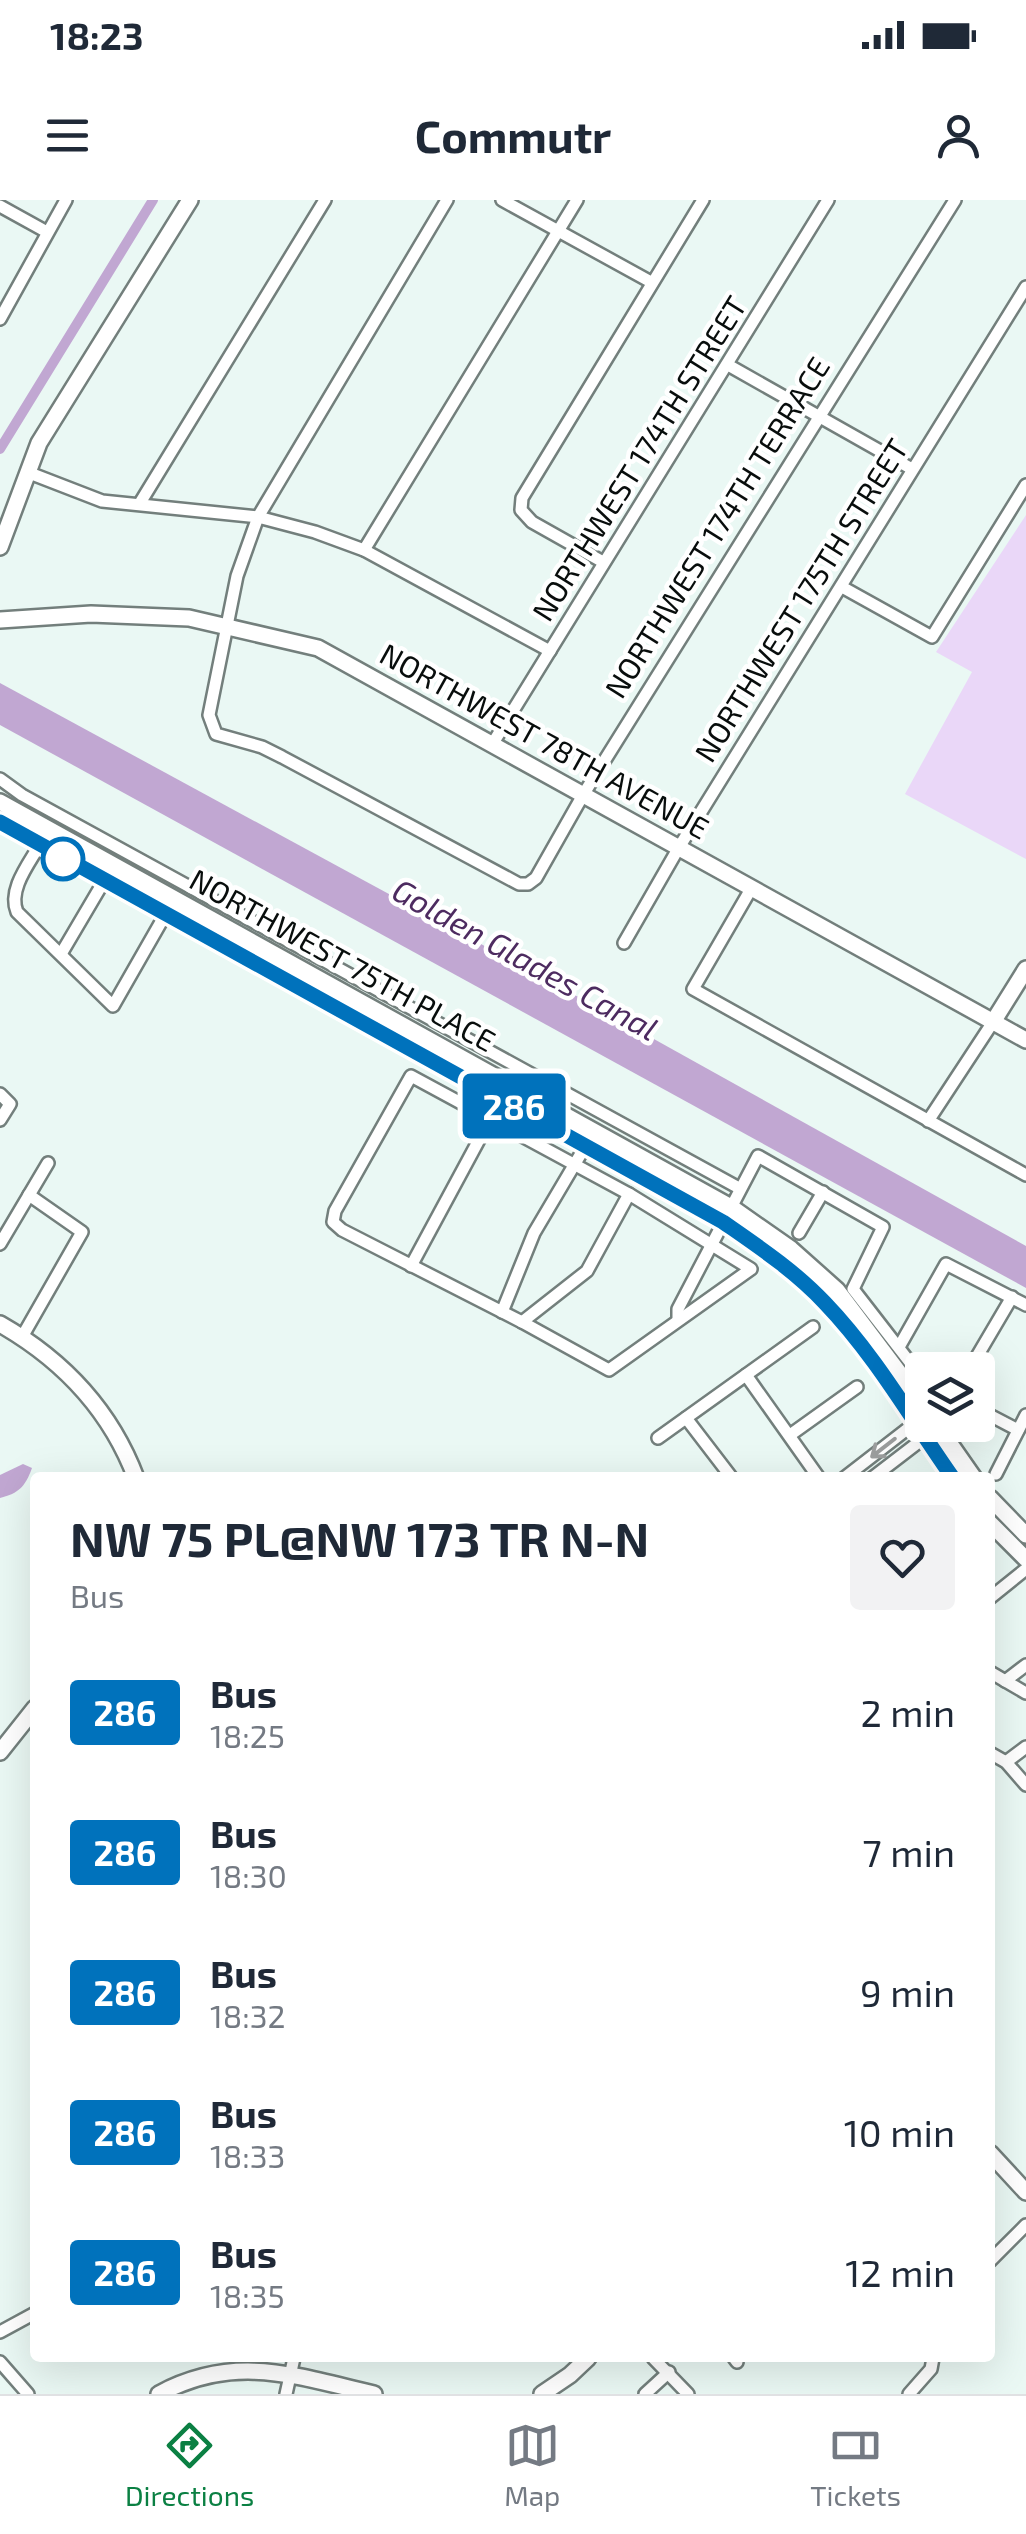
<!DOCTYPE html>
<html lang="en">
<head>
<meta charset="utf-8">
<style>
	:root { --surface:#fff; --page:#f2f2f3; --text:#1f2937; --muted:#747a83; --line:#e0e1e3; --accent:#0b8043 }
	body { margin:0; font-family:"Exo 2",sans-serif; background:var(--page); color:var(--text); height:100vh; display:flex; flex-direction:column; font-size:38px; white-space:nowrap }
	* { box-sizing:border-box; margin:0 }
	p { font-size:32px; color:var(--muted) }
	.icon { flex:none; width:55px; height:55px; fill:none; stroke:currentColor; stroke-width:2; stroke-linecap:round; stroke-linejoin:round }
	.map { position:relative; flex:1; overflow:hidden }
	.sheet { position:absolute; left:30px; top:1272px; width:965px; height:890px; display:flex; flex-direction:column; background:var(--surface); border-radius:10px; box-shadow:0 10px 40px #0002 }
	.sheet>* { flex:none }
	.badge { padding:0 20px; border-radius:8px; font-size:35px; line-height:65px }
	.controls { position:absolute; left:905px; top:1152px; display:grid; gap:20px }
	.controls a { display:grid; place-items:center; width:90px; height:90px; border-radius:10px; background:var(--surface); box-shadow:0 10px 40px #0002; font-size:50px }
	.map>.badge { position:absolute; translate:-50% -50%; box-shadow:0 0 0 5px #fff }
	.round { display:grid; place-items:center; flex:none; width:105px; height:105px; border-radius:10px; background:var(--page) }
	.overview { display:flex; align-items:center; justify-content:space-between; height:170px; padding:0 40px }
	h1 { font-size:48px; font-weight:700; line-height:75px }
	ul { padding:0; list-style:none }
	li { display:flex; align-items:center; gap:30px; height:140px; padding:0 40px }
	li div { flex:1 }
	li b { display:block; font-size:38px }
	li em { font-style:normal }
	li .badge { min-width:110px; font-weight:700; text-align:center }
	.status { display:flex; justify-content:space-between; align-items:center; height:70px; padding:0 50px; background:var(--surface); direction:ltr }
	.status svg { height:28px; fill:currentColor }
	header { display:flex; justify-content:space-between; align-items:center; height:130px; padding:0 40px; background:var(--surface); font-size:45px; font-weight:700 }
	.tabs { display:flex; justify-content:space-around; align-items:center; height:140px; border-top:2px solid var(--line); background:var(--surface); font-size:28px; color:var(--muted) }
	.tabs a { display:grid; justify-items:center; gap:5px }
	.tabs .selected { color:var(--accent) }
	.map>svg:first-child { display:block }
</style>
</head>
<body>
<div class="status"><b>18:23</b><svg viewBox="0 0 49 12"><path d="M0 12V9h3v3zM5 12V6h3v6zM10 12V3h3v9zM15 12V0h3v12zM26 1h20v11H26zM47 4h2v5h-2z"/></svg></div>
<header><svg class="icon" aria-label="menu" viewBox="0 0 24 24"><path d="M4 6h16M4 12h16M4 18h16"/></svg>Commutr<svg class="icon" aria-label="person" viewBox="0 0 24 24"><circle cx="12" cy="8" r="4"/><path d="M4 21q1-7 8-7t8 7"/></svg></header>
<div class="map">
<svg width="1026" height="2194" viewBox="0 0 1026 2194">
	<rect width="100%" height="100%" fill="#eaf8f4"/>
	<!-- green -->
	<polygon fill="#ead7f8" points="1026,315 1026,659 905,594 972,472 936,452"/>
	<!-- water -->
	<g fill="#c1a7d2">
		<polygon points="0,483 564,789 1026,1046 1026,1088 0,525"/>
		<path d="M23,1264L32,1268C25,1287 19,1293 0,1298V1275Z"/>
	</g>
	<g fill="none" stroke-linecap="round" stroke-linejoin="round">
		<!-- canal -->
		<polyline stroke="#c1a7d2" stroke-width="10" points="0,249 153,0"/>
		<!-- street casing -->
		<g stroke="#737f7c" stroke-width="16">
			<g id="street">
				<polyline points="447,0 258,317 237,376 209,515 216,534 262,547 282,557 519,684 528,684 536,678 583,595 955,0"/>
				<polyline points="502,0 651,82"/>
				<polyline points="0,6 47,32"/>
				<polyline points="0,119 66,0"/>
				<polyline points="728,165 912,269"/>
				<polyline points="27,272 102,301 258,317 315,332 364,350 550,451"/>
				<polyline points="140,303 325,0"/>
				<polyline points="364,350 577,0"/>
				<polyline points="603,362 532,322 521,310 522,298 703,0"/>
				<polyline points="842,387 932,437 1026,285"/>
				<polyline points="493,543 828,0"/>
				<polyline points="0,579 22,595 739,988"/>
				<path d="M39,646C28,665 8,690 17,712L113,806L169,708"/>
				<polyline points="751,689 693,789 1026,975"/>
				<polyline points="624,743 678,649 1026,87"/>
				<polyline points="61,754 104,681"/>
				<polygon points="411,876 629,994 751,1069 609,1170 522,1122 342,1030 333,1022 335,1011"/>
				<polyline points="0,894 10,904 0,920"/>
				<polyline points="928,921 993,822"/>
				<polyline points="799,1033 823,992"/>
				<polyline points="0,1044 48,963"/>
				<polyline points="411,1066 501,899"/>
				<polyline points="502,1112 534,1033 586,945"/>
				<polyline points="678,1118 678,1109 758,956 883,1027 853,1089 922,1178"/>
				<polyline points="522,1122 587,1071 629,994"/>
				<polyline points="22,1137 82,1032 29,995"/>
				<polyline points="899,1147 946,1064 1026,1105"/>
				<polyline points="969,1170 1012,1097"/>
				<polyline points="746,1175 819,1278"/>
				<polyline points="978,1209 1018,1230"/>
				<polyline points="686,1218 732,1278"/>
				<polyline points="790,1235 857,1187"/>
				<polyline points="658,1238 813,1127"/>
				<polyline points="996,1274 1026,1215"/>
				<polyline points="844,1278 915,1223 922,1222"/>
				<polyline points="872,1278 928,1235"/>
				<polyline points="990,1398 1026,1369"/>
				<polyline points="990,1472 1026,1493"/>
				<polyline points="1005,1481 1026,1465"/>
				<polyline points="990,1553 1006,1562 1026,1585"/>
				<polyline points="1006,1562 1026,1547"/>
				<polyline points="990,2061 1026,2025"/>
				<polyline points="0,2132 35,2113"/>
				<polyline points="653,2158 688,2194"/>
				<polyline points="734,2158 737,2162"/>
				<polyline points="0,2162 28,2194"/>
				<polyline points="286,2194 294,2158"/>
				<polyline points="645,2194 669,2172"/>
				<polyline points="909,2194 931,2169 933,2158"/>
			</g>
		</g>
		<!-- secondary casing -->
		<g stroke="#737f7c" stroke-width="20">
			<g id="secondary">
				<polyline points="0,347 39,243 190,0"/>
				<polyline points="0,420 91,414 189,418 318,448 1026,840"/>
				<polyline points="0,602 731,1007 791,1049 837,1090 922,1203"/>
				<path d="M0,622L723,1022C759,1047 795,1071 825,1103C875,1155 912,1220 953,1278"/>
				<polyline points="993,822 1026,769"/>
				<path d="M0,1124C63,1160 110,1209 136,1278"/>
				<polyline points="937,1225 974,1278"/>
				<polyline points="990,1298 1026,1335"/>
				<polyline points="990,1323 1026,1359"/>
				<polyline points="0,1552 35,1508"/>
				<polyline points="990,1953 1026,1992"/>
				<path d="M159,2194C235,2153 296,2176 374,2194"/>
				<polyline points="542,2194 570,2175 588,2158"/>
			</g>
		</g>
		<!-- street -->
		<use href="#street" stroke="#fff" stroke-width="11"/>
		<!-- secondary -->
		<use href="#secondary" stroke="#fff" stroke-width="15"/>
	</g>
	<!-- one-way arrows -->
	<defs><path id="oneway-shaft" d="M-6 0H5M1.5-3L5.5 0L1.5 3" fill="none" stroke-width="1.6" stroke-linecap="round" stroke-linejoin="round" transform="scale(2.5)"/></defs>
	<use stroke="#9c9e9e" href="#oneway-shaft" transform="translate(883 1248) rotate(142)"/>
	<g fill="none" stroke-linecap="round" stroke-linejoin="round">
		<!-- line casing -->
		<g stroke="#fff" stroke-width="22">
			<path id="line" d="M0,622L723,1022C759,1047 795,1071 825,1103C875,1155 912,1220 953,1278"/>
		</g>
		<!-- line -->
		<use href="#line" stroke="#0072bc" stroke-width="15"/>
	</g>
	<!-- markers -->
	<circle fill="#fff" stroke="#0072bc" stroke-width="5" cx="63" cy="659" r="20"/>
	<g text-anchor="middle" stroke-width="9" stroke-linejoin="round" paint-order="stroke">
		<!-- street labels -->
		<g font-size="30" fill="#080d0c" stroke="#fff">
			<text transform="translate(640 259) rotate(-58)" y="10">NORTHWEST 174TH STREET</text>
			<text transform="translate(718 328) rotate(-58)" y="10">NORTHWEST 174TH TERRACE</text>
			<text transform="translate(802 401) rotate(-58)" y="10">NORTHWEST 175TH STREET</text>
			<text transform="translate(544 542) rotate(29)" y="10">NORTHWEST 78TH AVENUE</text>
			<text transform="translate(342 761) rotate(29)" y="10">NORTHWEST 75TH PLACE</text>
		</g>
		<!-- water labels -->
		<g font-size="32" font-style="italic" fill="#4d2b60" stroke="#fff">
			<text transform="translate(525 760) rotate(29)" y="11">Golden Glades Canal</text>
		</g>
	</g>
</svg>
<div class="controls">
<a><svg class="icon" aria-label="layers" viewBox="0 0 24 24"><path d="M12 4l9 5-9 5-9-5zM3 14l9 5 9-5"/></svg></a>
</div>
<b class="badge" style="left:514px;top:906px;background:#0072bc;color:#fff">286</b>
<section class="sheet">
<div class="overview"><div><h1>NW 75 PL@NW 173 TR N-N</h1><p>Bus</p></div><a class="round"><svg class="icon" aria-label="heart" viewBox="0 0 24 24"><path d="M12 20l-8-8c-3-5 5-10 8-4 3-6 11-1 8 4z"/></svg></a></div>
<ul>
<li><span class="badge" style="background:#0072bc;color:#fff">286</span><div><b>Bus</b><p>18:25</p></div><em>2 min</em></li>
<li><span class="badge" style="background:#0072bc;color:#fff">286</span><div><b>Bus</b><p>18:30</p></div><em>7 min</em></li>
<li><span class="badge" style="background:#0072bc;color:#fff">286</span><div><b>Bus</b><p>18:32</p></div><em>9 min</em></li>
<li><span class="badge" style="background:#0072bc;color:#fff">286</span><div><b>Bus</b><p>18:33</p></div><em>10 min</em></li>
<li><span class="badge" style="background:#0072bc;color:#fff">286</span><div><b>Bus</b><p>18:35</p></div><em>12 min</em></li>
</ul>
</section>
</div>
<nav class="tabs">
<a class="selected"><svg class="icon" aria-label="directions" viewBox="0 0 24 24"><path d="M12 3l9 9-9 9-9-9zM9 14v-3h6M13 9l2 2-2 2"/></svg>Directions</a>
<a><svg class="icon" aria-label="map" viewBox="0 0 24 24"><path d="M3 6l6-2 6 2 6-2v14l-6 2-6-2-6 2zM9 4v14M15 6v14"/></svg>Map</a>
<a><svg class="icon" aria-label="tickets" viewBox="0 0 24 24"><path d="M3 7h18v10H3zM15 7v10"/></svg>Tickets</a>
</nav>
</body>
</html>
